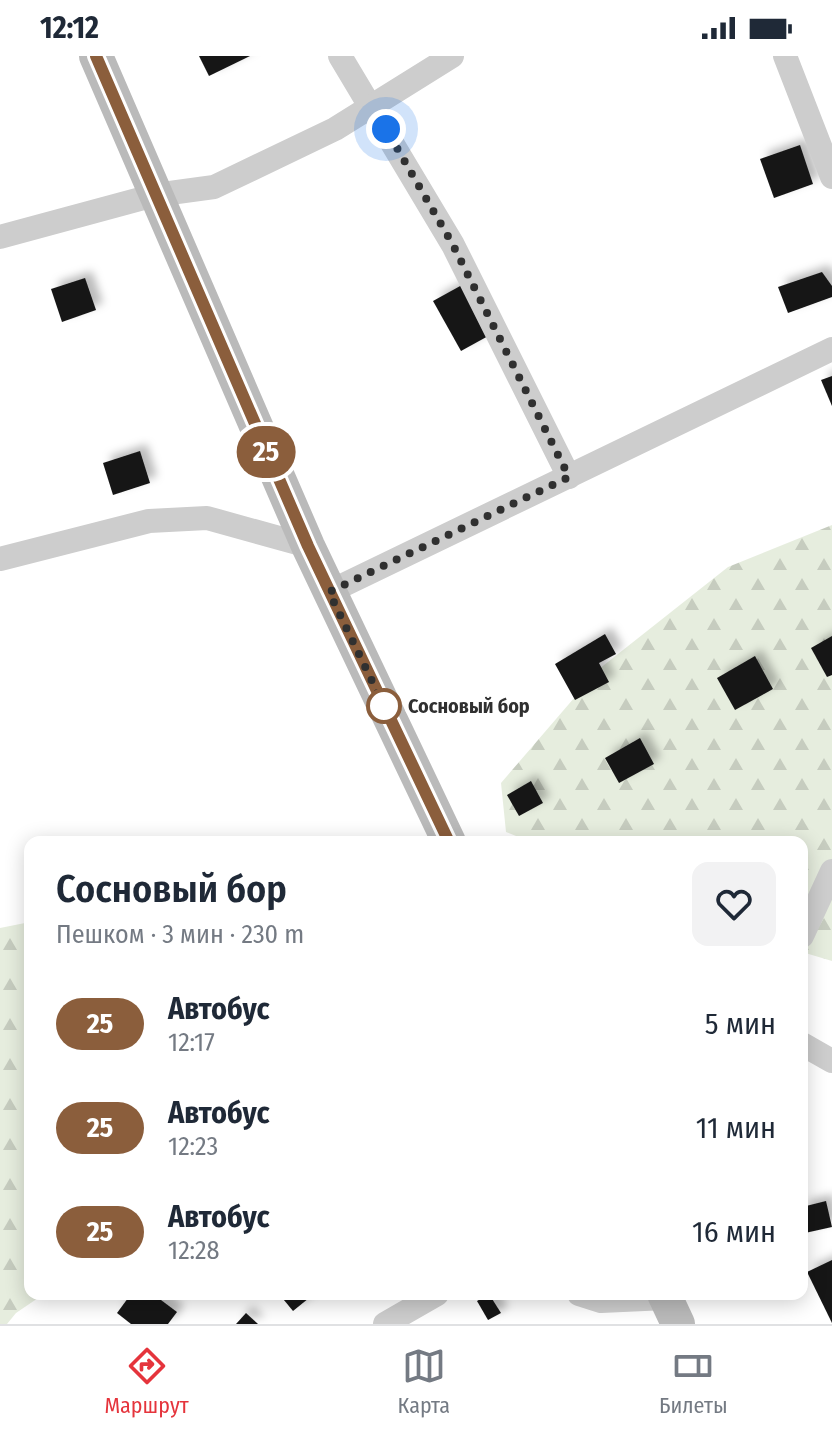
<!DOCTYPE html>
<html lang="ru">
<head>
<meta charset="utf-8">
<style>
	:root { --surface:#fff; --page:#f2f2f3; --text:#1f2937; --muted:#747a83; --line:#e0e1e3; --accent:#e5343c }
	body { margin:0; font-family:"Fira Sans Condensed",sans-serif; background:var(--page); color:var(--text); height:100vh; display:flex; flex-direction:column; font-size:30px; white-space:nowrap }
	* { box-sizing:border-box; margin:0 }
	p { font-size:26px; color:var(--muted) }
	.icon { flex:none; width:44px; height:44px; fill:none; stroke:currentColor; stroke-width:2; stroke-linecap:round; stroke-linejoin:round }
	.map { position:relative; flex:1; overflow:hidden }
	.sheet { position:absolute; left:24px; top:780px; width:784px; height:464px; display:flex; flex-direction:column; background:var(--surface); border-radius:16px; box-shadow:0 4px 20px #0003 }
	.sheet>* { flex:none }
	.badge { padding:0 16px; border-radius:26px; font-size:28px; line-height:52px }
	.you { position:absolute; width:40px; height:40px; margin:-20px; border:6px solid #fff; border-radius:50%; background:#1a73e8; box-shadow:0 0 0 12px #1a73e833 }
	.map>.badge { position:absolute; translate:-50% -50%; box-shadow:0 0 0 4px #fff }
	.round { display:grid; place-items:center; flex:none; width:84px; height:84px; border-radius:16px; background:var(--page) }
	.headline { display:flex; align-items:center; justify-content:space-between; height:136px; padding:0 32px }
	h1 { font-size:38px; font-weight:600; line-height:60px }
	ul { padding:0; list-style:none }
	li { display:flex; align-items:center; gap:24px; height:104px; padding:0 32px }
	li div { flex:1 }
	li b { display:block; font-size:30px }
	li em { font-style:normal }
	li .badge { min-width:88px; font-weight:700; text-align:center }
	.status { display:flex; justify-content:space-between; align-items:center; height:56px; padding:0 40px; background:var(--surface); direction:ltr }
	.status svg { height:22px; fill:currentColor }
	.menu { display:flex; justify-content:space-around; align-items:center; height:112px; border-top:2px solid var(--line); background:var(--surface); font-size:22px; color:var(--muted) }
	.menu a { display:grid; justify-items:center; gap:4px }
	.menu .current { color:var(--accent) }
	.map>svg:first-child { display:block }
</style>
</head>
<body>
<div class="status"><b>12:12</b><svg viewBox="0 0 49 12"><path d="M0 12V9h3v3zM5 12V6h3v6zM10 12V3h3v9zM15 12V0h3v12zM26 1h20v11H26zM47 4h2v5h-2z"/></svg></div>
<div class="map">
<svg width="832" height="1268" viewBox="0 0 832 1268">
	<defs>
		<pattern id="forest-firs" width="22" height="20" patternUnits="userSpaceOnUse" patternTransform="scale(2)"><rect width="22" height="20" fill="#e6edde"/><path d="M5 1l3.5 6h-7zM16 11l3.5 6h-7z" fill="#c6ccbf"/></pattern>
		<filter id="shadow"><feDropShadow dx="7" dy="-7" stdDeviation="4" flood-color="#0004"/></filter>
	</defs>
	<rect width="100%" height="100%" fill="#fff"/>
	<!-- forest -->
	<g fill="url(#forest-firs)">
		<polygon points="832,469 832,905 802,896 802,786 531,786 506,776 501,727 599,613 728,511"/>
		<polygon points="30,866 30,1238 44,1238 16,1257 7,1268 0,1268 0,872"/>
	</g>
	<!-- building -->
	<g fill="#171717" filter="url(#shadow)">
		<polygon points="199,0 250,0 209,20"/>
		<polygon points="800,89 813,128 774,142 760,103"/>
		<polygon points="822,216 832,230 832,241 788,257 778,231"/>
		<polygon points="85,222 96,254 62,266 51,233"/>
		<polygon points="462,229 490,279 461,295 433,245"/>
		<polygon points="832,320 832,350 821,324"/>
		<polygon points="140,395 150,427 113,439 103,407"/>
		<polygon points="605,578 616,598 599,607 609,626 575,644 555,608"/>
		<polygon points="832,580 832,619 827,621 811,592"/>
		<polygon points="755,600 773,633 735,654 717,622"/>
		<polygon points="640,682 654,708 619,727 605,702"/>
		<polygon points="531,725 543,747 519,760 507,739"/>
		<polygon points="826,1145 832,1171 805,1177 802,1151"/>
		<polygon points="832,1204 832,1267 807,1216"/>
		<polygon points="131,1238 153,1238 177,1256 168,1268 131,1268 117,1257"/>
		<polygon points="279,1238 314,1238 293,1255"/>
		<polygon points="489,1238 501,1257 488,1264 477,1245"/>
		<polygon points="246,1257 258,1268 236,1268"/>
	</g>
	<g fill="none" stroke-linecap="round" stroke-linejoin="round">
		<!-- minor -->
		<g stroke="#cdcdcd" stroke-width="24">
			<polyline points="340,0 453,189 569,421"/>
			<polyline points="785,0 832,121"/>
			<polyline points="0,181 155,139 214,131 335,73 452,0"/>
			<polyline points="0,503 149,465 207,462 308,490"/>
			<polyline points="329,536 832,293"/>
			<polyline points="802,880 832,815"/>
			<polyline points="802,988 832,1005"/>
			<polyline points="579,1238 601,1245 666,1242"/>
			<polyline points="385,1268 437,1238"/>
		</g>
		<!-- secondary -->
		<g stroke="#bababa" stroke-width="34">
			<polyline points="96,0 308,490 449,786"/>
			<polyline points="664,1238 678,1268"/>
		</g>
	</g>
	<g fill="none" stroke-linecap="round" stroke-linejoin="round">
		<!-- line casing -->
		<g stroke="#fff" stroke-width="18">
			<polyline id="line" points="96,0 308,490 449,786"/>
		</g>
		<!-- line -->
		<use href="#line" stroke="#8b5e3c" stroke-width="12"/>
		<!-- walk -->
		<polyline stroke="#303030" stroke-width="8" stroke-dasharray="0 14.4" points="384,650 329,536 569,421 453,189 386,73"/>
	</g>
	<!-- markers -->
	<circle fill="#fff" stroke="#8b5e3c" stroke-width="4" cx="384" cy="650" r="16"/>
	<g text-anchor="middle" stroke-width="8" stroke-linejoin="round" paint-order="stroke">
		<!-- stop labels -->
		<g font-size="20" font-weight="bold" fill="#303030" stroke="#fff" text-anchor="start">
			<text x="408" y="657">Сосновый бор</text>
		</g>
	</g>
</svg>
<div class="you" style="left:386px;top:73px"></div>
<b class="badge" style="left:266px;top:396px;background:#8b5e3c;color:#fff">25</b>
<section class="sheet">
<div class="headline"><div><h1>Сосновый бор</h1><p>Пешком · 3 мин · 230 m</p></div><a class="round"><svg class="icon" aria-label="heart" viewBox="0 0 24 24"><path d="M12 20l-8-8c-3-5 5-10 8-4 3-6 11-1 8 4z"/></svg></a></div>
<ul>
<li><span class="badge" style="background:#8b5e3c;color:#fff">25</span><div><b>Автобус</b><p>12:17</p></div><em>5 мин</em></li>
<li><span class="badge" style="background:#8b5e3c;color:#fff">25</span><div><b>Автобус</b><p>12:23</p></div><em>11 мин</em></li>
<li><span class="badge" style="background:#8b5e3c;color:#fff">25</span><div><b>Автобус</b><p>12:28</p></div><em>16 мин</em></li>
</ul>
</section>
</div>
<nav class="menu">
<a class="current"><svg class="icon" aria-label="directions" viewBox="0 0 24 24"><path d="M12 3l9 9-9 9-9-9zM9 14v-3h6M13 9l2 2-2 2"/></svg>Маршрут</a>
<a><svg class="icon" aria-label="map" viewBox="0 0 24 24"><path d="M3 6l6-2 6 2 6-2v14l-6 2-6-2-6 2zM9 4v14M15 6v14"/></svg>Карта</a>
<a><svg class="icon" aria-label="tickets" viewBox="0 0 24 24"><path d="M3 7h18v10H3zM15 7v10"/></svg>Билеты</a>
</nav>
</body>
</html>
